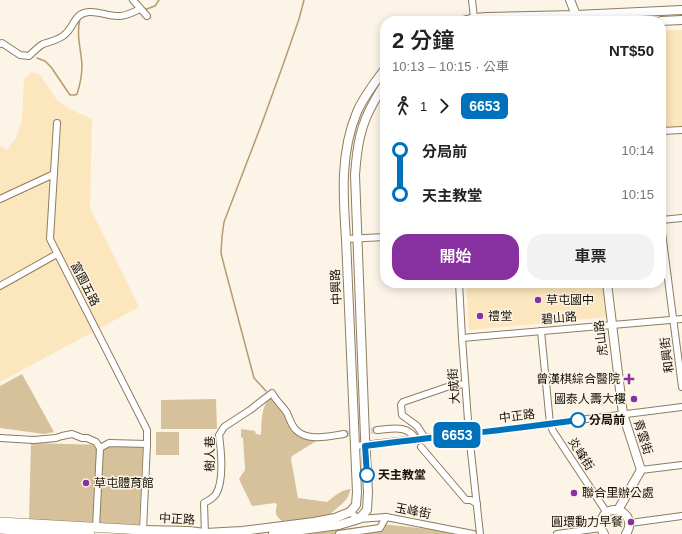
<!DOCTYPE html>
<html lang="zh-TW">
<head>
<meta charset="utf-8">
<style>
	:root { --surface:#fff; --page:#f2f2f2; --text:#222; --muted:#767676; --accent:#86319f }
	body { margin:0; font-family:Helvetica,"Noto Sans TC",sans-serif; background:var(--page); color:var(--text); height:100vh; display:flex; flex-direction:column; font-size:15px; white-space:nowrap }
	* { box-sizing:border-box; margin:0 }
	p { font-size:13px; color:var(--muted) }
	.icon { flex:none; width:22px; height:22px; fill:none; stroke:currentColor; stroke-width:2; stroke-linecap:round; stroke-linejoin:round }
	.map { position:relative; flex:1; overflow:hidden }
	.panel { position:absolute; left:380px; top:16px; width:286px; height:272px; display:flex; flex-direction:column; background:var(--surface); border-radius:16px; box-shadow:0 2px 10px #0003 }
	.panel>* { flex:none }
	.badge { padding:0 8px; border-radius:6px; font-size:14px; line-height:26px }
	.map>.badge { position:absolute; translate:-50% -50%; box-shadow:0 0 0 2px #fff }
	.legs { display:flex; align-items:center; gap:6px; height:44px; padding:0 12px; font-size:13px }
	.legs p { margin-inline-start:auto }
	.head { display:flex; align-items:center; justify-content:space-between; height:68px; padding:0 12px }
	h1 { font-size:22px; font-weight:600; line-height:30px }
	.button { display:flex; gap:8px; margin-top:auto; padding:8px 12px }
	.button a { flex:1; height:46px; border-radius:16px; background:var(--accent); color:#fff; font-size:16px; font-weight:600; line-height:46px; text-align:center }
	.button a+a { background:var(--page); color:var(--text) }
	ul { padding:0 12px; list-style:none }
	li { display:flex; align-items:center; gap:14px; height:44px; font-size:15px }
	li i { display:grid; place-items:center; width:6px; height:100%; margin:0 5px; background:currentColor }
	li i::after { content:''; width:10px; height:10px; margin:-5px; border:3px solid; border-radius:50%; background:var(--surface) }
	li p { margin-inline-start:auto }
	li:first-child i { background:linear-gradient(#0000 50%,currentColor 0) }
	li:last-child i { background:linear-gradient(currentColor 50%,#0000 0) }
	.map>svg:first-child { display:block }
</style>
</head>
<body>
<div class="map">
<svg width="682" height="534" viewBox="0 0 682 534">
	<rect width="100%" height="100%" fill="#fcf4e7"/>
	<!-- built -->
	<g fill="#fce6bd">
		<rect x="661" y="30" width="21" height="97"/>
		<polygon points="32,72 40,75 57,100 70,109 92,119 90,208 139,307 0,382 0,146 7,150 16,138 22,120 24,79"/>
		<polygon points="466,283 607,283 610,317 469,330"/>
	</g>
	<!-- green -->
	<g fill="#d7c19a">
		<polygon points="22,374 54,432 44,434 0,428 0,386"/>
		<path d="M273,397L300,433L323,437L292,456L291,459L298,498L327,502C335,496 340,490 351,489L348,497L343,503L329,515L314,518L282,521C275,516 275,512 277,504L275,503L252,506L239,479L245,470V468L243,438L241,437V429L255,431L256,434L261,435C262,423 260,403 273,397Z"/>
		<polygon points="216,399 217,429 161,429 161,400"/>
		<rect x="156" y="432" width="23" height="23"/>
		<polygon points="31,443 143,446 139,526 29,520"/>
		<polygon points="382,524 428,529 453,534 306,534"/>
	</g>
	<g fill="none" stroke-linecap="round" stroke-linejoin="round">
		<!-- stream -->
		<g stroke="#b79c6b" stroke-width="1.5">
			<polyline points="144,10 155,6 159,0"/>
			<path d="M37,58L45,61L51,67L70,95H75L77,94C80,85 82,75 82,65C81,49 76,35 80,18"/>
			<polyline points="266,391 254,378 224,265 221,253 222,237 224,222 262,123 283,65 299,19 304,0"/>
		</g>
		<!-- street-tunnel -->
		<polyline stroke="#dad2c5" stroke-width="6" stroke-dasharray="6 3" stroke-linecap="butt" points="344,434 377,430"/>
		<!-- street casing -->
		<g stroke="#8e7d5e" stroke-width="8">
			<g id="street">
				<polyline points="133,0 147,16"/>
				<polyline points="472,0 474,18"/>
				<path d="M0,44L2,43L20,55L29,56C33,52 38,47 43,44C50,42 57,40 63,36C75,28 73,13 89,12C99,11 109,17 120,16C126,16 134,12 140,9"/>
				<polyline points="57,123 50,239 147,430 147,444"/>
				<polyline points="661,131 682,130"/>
				<polyline points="0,199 54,174"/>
				<polyline points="661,220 682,218"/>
				<polyline points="661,225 682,387"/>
				<polyline points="346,239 385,237"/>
				<polyline points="459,283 462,338 469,434 480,534"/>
				<polyline points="0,286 57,254"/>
				<polyline points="541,331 550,424 553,431 566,451 607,513"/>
				<polyline points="462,338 682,319"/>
				<path d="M377,430C392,429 406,424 416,439"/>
				<polyline points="0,438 34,440 56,438 62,436 72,434 82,438 87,438 96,442 100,448"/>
				<polyline points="425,438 417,426 402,415 401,405 403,402 450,386 465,384"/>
				<polyline points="355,446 425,438 469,434 682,407"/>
				<polyline points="421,447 466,500 471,500 477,504"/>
				<polyline points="641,470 682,465"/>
				<polyline points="350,512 359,519 386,517 473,534"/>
				<polyline points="630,523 682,516"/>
				<polyline points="96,527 100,448 109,443 147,444 143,530"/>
				<path d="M205,534L204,503C208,501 214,497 216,494C224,481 221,450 219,435L224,427L250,410L272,393C276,401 283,406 287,413C290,419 291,425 296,430C308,442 329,436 344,434"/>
				<polyline points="339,534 380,528 386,517"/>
				<polyline points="557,534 601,528"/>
			</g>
		</g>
		<!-- secondary casing -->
		<g stroke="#8e7d5e" stroke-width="10">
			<g id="secondary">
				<polyline points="570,0 576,15 577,21"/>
				<polyline points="463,21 474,18 487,17 576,15 682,10"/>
				<polyline points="661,21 682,20"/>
				<polyline points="607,283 623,414 641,470 618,510"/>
				<path d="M143,530L189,531L205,533L242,531L314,522L335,518L350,512L356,505L357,492L346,239C343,196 340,152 357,112C364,96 375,82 385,69"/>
				<path d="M273,534L339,525L359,519L367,510L368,492L365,437L355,175C357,147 360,125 375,100C378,95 381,89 385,84"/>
				<path d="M604,534C601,530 600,525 602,519C609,500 639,514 626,534"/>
			</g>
		</g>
		<!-- primary casing -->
		<g stroke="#8e7d5e" stroke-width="10">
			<g id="primary">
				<polyline points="0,522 143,530"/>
				<polyline points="0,529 90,534"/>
			</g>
		</g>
		<!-- street -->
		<use href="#street" stroke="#fff" stroke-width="6"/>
		<!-- secondary -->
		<use href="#secondary" stroke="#fff" stroke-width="8"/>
		<!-- primary -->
		<use href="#primary" stroke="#fff" stroke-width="9"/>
	</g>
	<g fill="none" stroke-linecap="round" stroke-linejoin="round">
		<!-- line-1 casing -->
		<g stroke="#fff" stroke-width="9">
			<path id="line-1" d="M367,475L365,446C436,437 507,430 578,420"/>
		</g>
		<!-- line-1 -->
		<use href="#line-1" stroke="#0072bc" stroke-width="6"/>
	</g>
	<!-- markers -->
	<g fill="#86319f" stroke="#fcf4e7" stroke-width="1.5">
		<circle cx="538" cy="300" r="4"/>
		<circle cx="480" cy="316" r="4"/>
		<path d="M627 373h4v4h4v4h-4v4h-4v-4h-4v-4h4z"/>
		<circle cx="634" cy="399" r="4"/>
		<circle cx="86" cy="483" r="4"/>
		<circle cx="574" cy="493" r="4"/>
		<circle cx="631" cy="522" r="4"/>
	</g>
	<g fill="#fff" stroke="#0072bc" stroke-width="2">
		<circle cx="578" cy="420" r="7"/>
		<circle cx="367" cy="475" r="7"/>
	</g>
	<g text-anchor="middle" stroke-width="3" stroke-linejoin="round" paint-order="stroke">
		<!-- street labels -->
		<g font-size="12" fill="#171105" stroke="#fcf4e7">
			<text transform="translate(85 284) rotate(63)" y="4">富園五路</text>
			<text transform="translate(336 287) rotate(-93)" y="4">中興路</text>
			<text transform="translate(559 318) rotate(-5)" y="4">碧山路</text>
			<text transform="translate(601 338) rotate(-97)" y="4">虎山路</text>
			<text transform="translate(667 355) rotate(-97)" y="4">和興街</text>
			<text transform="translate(454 386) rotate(-94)" y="4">大成街</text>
			<text transform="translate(517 416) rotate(-7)" y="4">中正路</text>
			<text transform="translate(643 437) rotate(72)" y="4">青雲街</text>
			<text transform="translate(210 454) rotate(-89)" y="4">樹人巷</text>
			<text transform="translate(581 454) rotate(57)" y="4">炎峰街</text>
			<text transform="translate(413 511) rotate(11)" y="4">玉峰街</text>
			<text transform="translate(177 519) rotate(3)" y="4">中正路</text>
		</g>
		<!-- poi labels -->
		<g font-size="12" fill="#171105" stroke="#fcf4e7" text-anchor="start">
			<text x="546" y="304">草屯國中</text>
			<text x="488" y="320">禮堂</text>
			<text x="620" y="383" text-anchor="end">曾漢棋綜合醫院</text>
			<text x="626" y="403" text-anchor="end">國泰人壽大樓</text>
			<text x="94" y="487">草屯體育館</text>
			<text x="582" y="497">聯合里辦公處</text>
			<text x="623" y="526" text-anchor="end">圓環動力早餐</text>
		</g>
		<!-- stop labels -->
		<g font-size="12" font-weight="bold" fill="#171105" stroke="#fcf4e7" text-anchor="start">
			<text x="589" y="424">分局前</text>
			<text x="378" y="479">天主教堂</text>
		</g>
	</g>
</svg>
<b class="badge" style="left:457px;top:435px;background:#0072bc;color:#fff">6653</b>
<section class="panel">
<div class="head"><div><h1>2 分鐘</h1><p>10:13 – 10:15 · 公車</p></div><b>NT$50</b></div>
<div class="legs"><svg class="icon" aria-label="walk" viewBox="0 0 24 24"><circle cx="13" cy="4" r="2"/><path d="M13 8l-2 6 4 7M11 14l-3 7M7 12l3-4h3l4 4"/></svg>1<svg class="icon" aria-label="forward" viewBox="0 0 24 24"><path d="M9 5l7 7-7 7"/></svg><b class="badge" style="background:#0072bc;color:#fff">6653</b></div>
<ul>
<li><i style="color:#0072bc"></i><b>分局前</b><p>10:14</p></li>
<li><i style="color:#0072bc"></i><b>天主教堂</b><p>10:15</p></li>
</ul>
<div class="button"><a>開始</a><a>車票</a></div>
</section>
</div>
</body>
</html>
